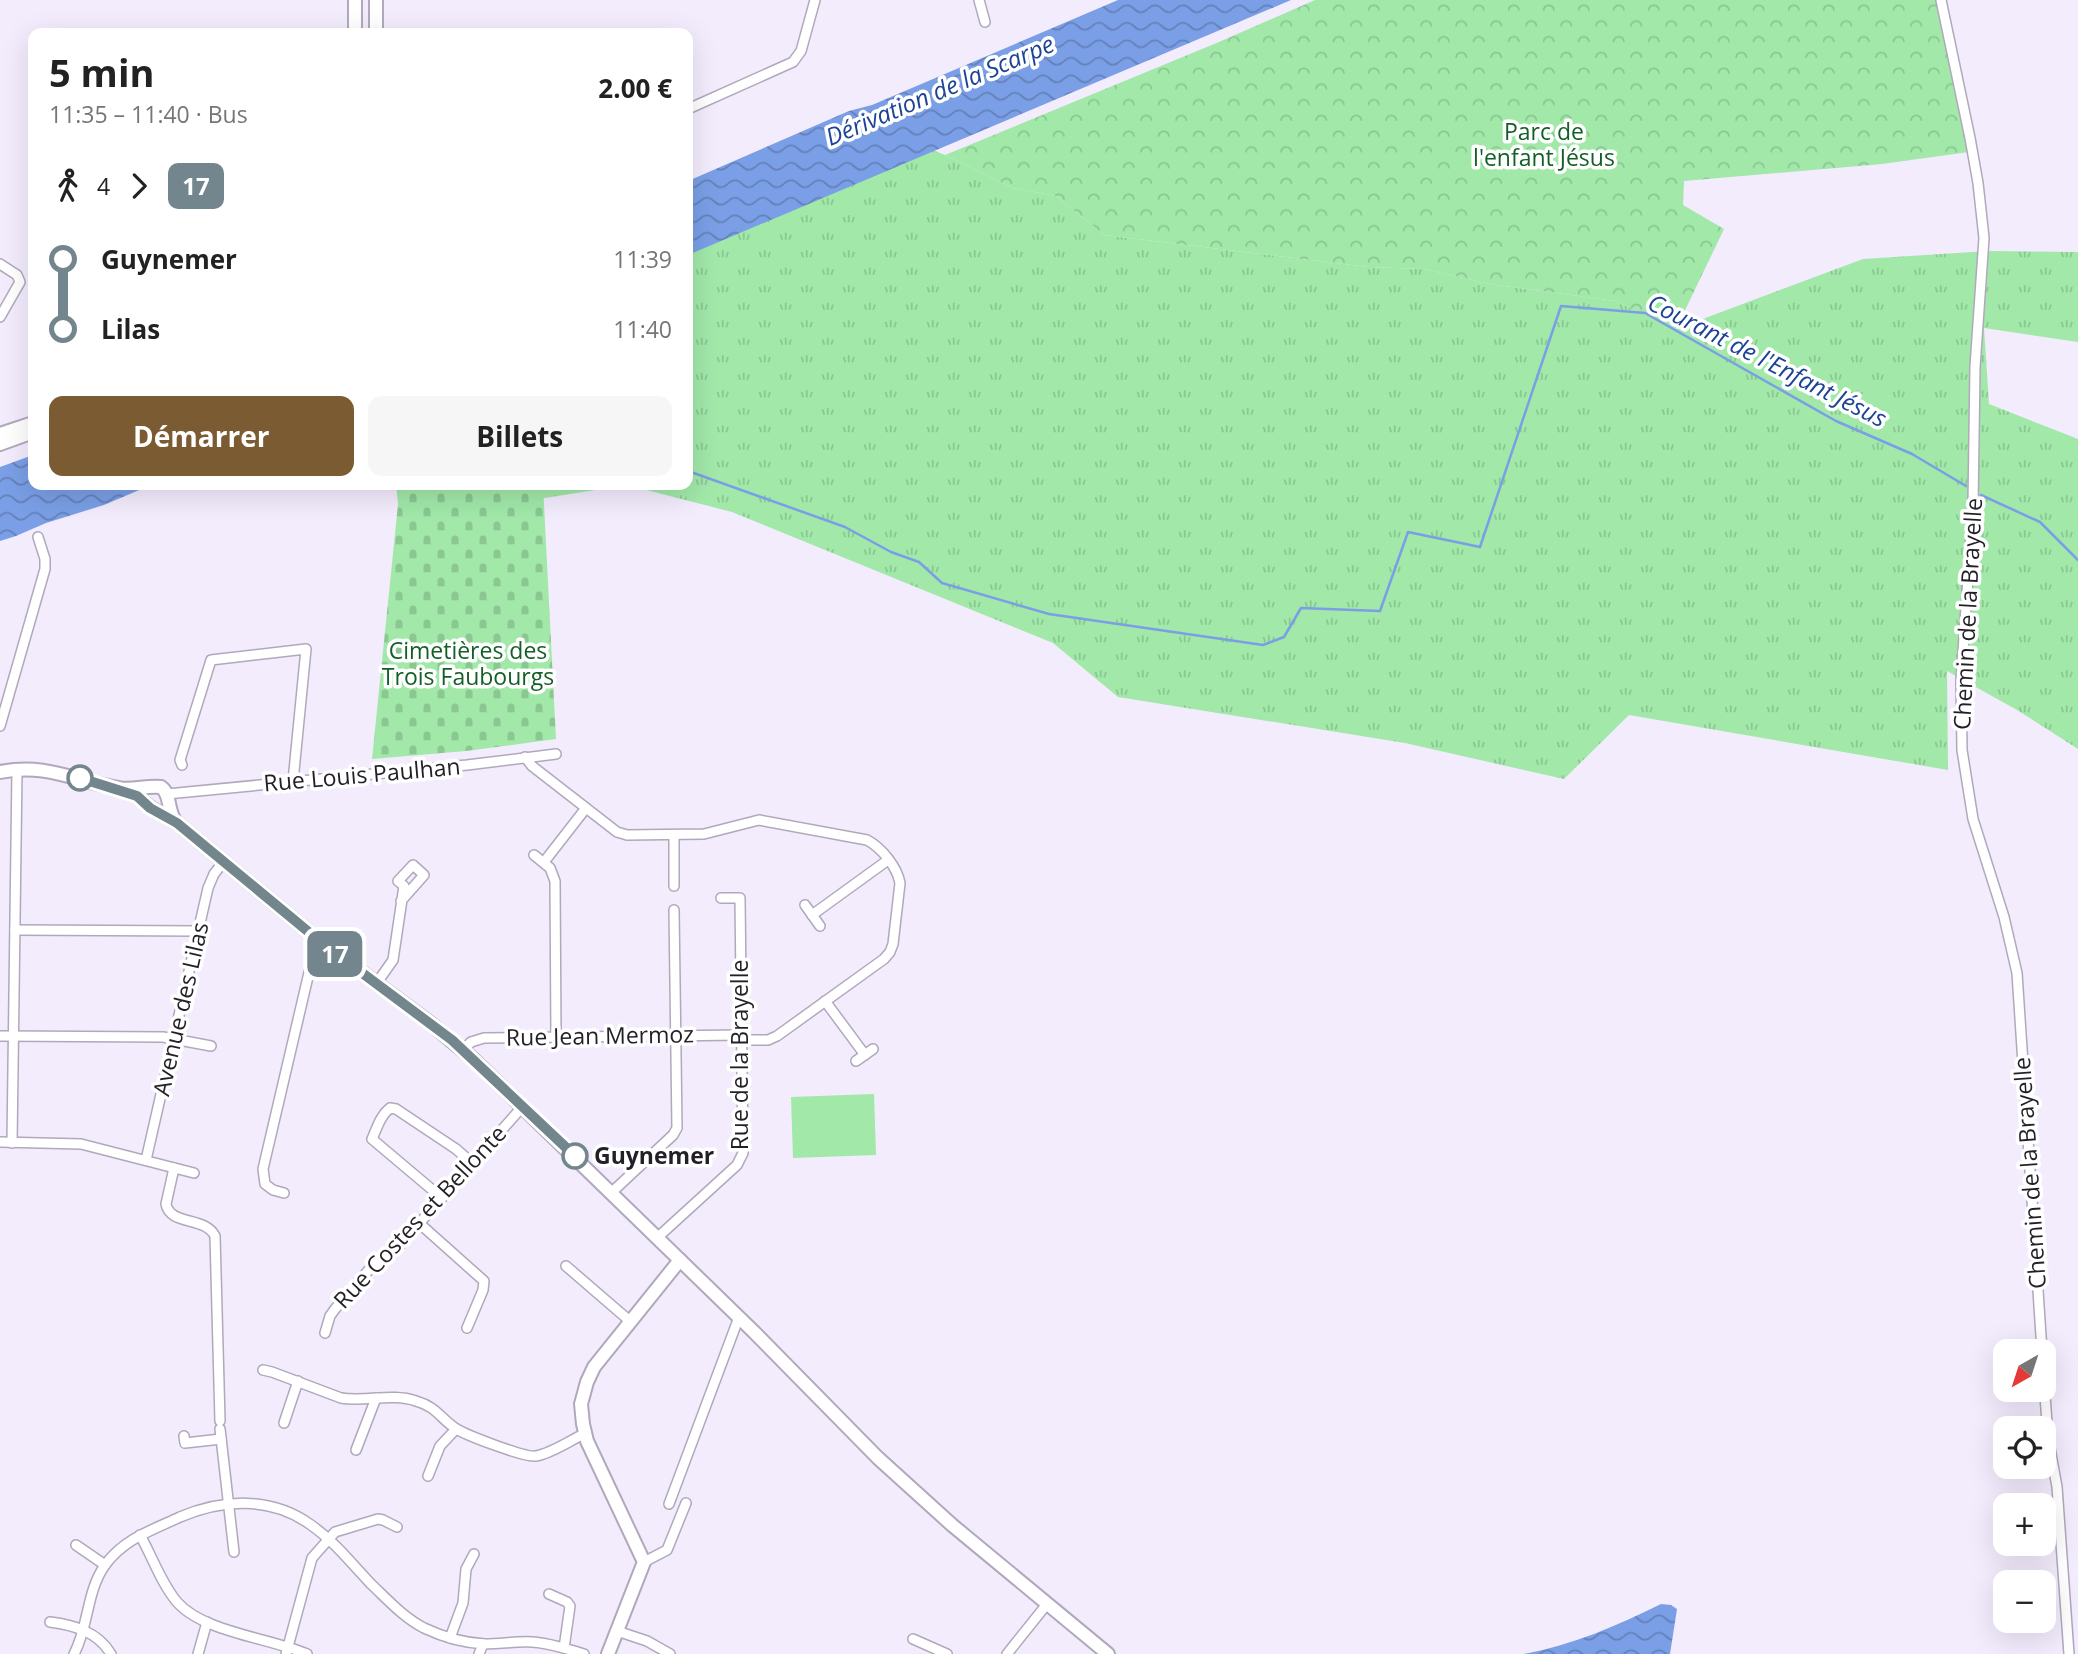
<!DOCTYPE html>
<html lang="fr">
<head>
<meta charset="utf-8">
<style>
	:root { --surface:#fff; --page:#f6f6f6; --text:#222; --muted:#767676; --accent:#7b5b31 }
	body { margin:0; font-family:"Open Sans",sans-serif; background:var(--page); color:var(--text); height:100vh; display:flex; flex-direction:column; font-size:26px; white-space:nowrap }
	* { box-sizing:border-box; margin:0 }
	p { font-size:23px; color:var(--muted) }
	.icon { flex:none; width:38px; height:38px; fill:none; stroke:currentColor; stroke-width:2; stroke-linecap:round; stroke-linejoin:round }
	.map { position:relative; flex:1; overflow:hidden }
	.panel { position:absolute; left:28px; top:28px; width:665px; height:462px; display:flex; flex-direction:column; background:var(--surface); border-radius:14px; box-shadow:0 7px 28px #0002 }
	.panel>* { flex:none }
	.badge { padding:0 14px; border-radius:10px; font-size:24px; line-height:46px }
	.needle { width:46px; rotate:219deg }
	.fabs { position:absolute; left:1993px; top:1339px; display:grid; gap:14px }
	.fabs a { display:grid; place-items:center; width:63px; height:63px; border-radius:14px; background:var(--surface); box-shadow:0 7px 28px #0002; font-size:35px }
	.map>.badge { position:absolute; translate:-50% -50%; box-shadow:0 0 0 4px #fff }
	.legs { display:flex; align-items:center; gap:10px; height:77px; padding:0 21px; font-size:23px }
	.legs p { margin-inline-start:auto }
	.head { display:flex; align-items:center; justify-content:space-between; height:119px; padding:0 21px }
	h1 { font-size:38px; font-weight:700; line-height:52px }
	.primary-button { display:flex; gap:14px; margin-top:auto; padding:14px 21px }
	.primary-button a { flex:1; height:80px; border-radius:14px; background:var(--accent); color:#fff; font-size:28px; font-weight:700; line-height:80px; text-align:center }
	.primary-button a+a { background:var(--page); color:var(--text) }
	ul { padding:0 21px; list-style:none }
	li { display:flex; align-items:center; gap:24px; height:70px; font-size:26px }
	li i { display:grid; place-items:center; width:10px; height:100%; margin:0 9px; background:currentColor }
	li i::after { content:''; width:18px; height:18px; margin:-9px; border:5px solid; border-radius:50%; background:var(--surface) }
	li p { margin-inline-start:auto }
	li:first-child i { background:linear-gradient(#0000 50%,currentColor 0) }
	li:last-child i { background:linear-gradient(currentColor 50%,#0000 0) }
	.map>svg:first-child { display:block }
</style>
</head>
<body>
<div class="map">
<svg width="2078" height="1654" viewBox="0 0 2078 1654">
	<defs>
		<pattern id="grass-tufts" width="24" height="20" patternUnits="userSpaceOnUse" patternTransform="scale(1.75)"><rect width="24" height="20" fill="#a1e8a9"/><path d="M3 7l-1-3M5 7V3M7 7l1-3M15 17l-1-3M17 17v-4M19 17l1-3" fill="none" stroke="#8ac791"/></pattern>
		<pattern id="forest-crowns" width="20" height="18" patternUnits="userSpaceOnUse" patternTransform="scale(1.75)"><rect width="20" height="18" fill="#a1e8a9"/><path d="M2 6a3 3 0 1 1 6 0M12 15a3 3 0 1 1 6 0" fill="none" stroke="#8ac791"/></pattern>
		<pattern id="cemetery-stones" width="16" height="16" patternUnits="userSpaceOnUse" patternTransform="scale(1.75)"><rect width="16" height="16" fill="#a1e8a9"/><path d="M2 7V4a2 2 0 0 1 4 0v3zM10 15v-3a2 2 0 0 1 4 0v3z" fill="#8ac791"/></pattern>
		<pattern id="water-waves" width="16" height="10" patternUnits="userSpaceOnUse" patternTransform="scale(1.75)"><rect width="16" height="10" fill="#7a9fe6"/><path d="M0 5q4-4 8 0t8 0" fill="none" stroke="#6481ba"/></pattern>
	</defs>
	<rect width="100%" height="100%" fill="#f3ecfd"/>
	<!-- grass -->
	<polygon fill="url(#grass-tufts)" points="866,123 945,155 1013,188 1056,196 1104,235 1368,267 1424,269 1490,284 1615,301 1676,329 1863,259 1988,251 2078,252 2078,342 1984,328 1989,404 2078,439 2078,749 2017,710 1947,671 1948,770 1629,715 1564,779 1405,743 1118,697 1053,643 732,512 627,485 400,521 396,485 688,485 688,198"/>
	<!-- forest -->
	<polygon fill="url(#forest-crowns)" points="1315,0 1937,0 1969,152 1882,164 1684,181 1683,205 1724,229 1676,329 1615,301 1490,284 1424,269 1368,267 1104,235 1056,196 1013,188 945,155 1219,42"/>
	<!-- cemetery -->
	<polygon fill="url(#cemetery-stones)" points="400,485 543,485 556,739 466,751 372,759"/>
	<!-- garden -->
	<polygon fill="#a1e8a9" points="874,1094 876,1155 793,1158 791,1097"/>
	<!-- water -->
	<g fill="url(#water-waves)">
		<polygon points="1118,0 1291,0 688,255 688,181 849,111 872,105"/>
		<polygon points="33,455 33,485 151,485 104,505 46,523 16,536 0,541 0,467"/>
		<path d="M1661,1604L1671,1605L1677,1609L1670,1654H1524C1572,1645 1617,1626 1661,1604Z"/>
	</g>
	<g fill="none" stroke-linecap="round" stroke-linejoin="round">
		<!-- stream -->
		<g stroke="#7a9fe6" stroke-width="2.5">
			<polyline points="688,471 845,527 891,552 919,562 942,583 1049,614 1263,645 1284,637 1301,608 1380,611 1408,532 1480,547 1561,306 1645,313 1836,421 1912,454 1966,486"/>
			<polyline points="1981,495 2040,522 2078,560"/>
		</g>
		<!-- street casing -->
		<g stroke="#b1a8bc" stroke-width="12">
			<g id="street">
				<polyline points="979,0 985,22"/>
				<polyline points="1941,0 1970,138 1978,183 1984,238 1975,367 1973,505 1961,681 1962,750 1973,819 2004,917 2017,973 2042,1351"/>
				<polyline points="688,109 793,62 801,51 815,0"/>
				<polyline points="0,264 17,275 20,282 0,317"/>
				<polyline points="0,726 45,569 45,559 38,537"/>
				<path d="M525,757L532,766L617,832L627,835L704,834L759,820L867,840C882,848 897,867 900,883L893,944L890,952L884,959L777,1036L768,1040H742"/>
				<polyline points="182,765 180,760 211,660 306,649 293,781"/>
				<polyline points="167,794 467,765 556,754"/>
				<polyline points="534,855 550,868 555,881 556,1037"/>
				<polyline points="544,862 586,808"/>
				<polyline points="674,886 674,835"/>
				<polyline points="805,905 820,926"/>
				<polyline points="812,915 888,860"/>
				<polyline points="15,930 199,931"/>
				<polyline points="376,984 393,960 404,886 398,881 413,865 424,875 401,901"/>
				<polyline points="825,1001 865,1055"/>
				<polyline points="0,1036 163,1037 211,1046"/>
				<polyline points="463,1050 471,1042 484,1038 742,1035"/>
				<polyline points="856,1061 873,1049"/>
				<polyline points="0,1142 81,1144 194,1173"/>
				<polyline points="12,1143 17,770"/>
				<polyline points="146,1160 208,888 214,874 224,861"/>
				<path d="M174,1168L166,1204C170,1226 205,1216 215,1236L220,1421"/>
				<polyline points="612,1192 673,1135 677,1128 674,910"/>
				<polyline points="284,1193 273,1190 265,1184 263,1169 311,964 322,943"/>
				<path d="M442,1198L372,1139C377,1128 380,1116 390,1108L396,1109L456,1149L472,1163"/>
				<polyline points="419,1223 484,1281 483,1290 467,1328"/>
				<polyline points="658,1237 737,1165 743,1153 740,898 721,898"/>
				<polyline points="566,1266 631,1322"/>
				<polyline points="325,1333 330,1316 335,1309 374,1264 401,1244 523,1106"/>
				<path d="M263,1370L272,1372L341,1398C366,1402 392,1393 416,1401C437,1407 440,1418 455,1428C465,1435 526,1458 536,1456C552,1453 569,1441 584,1434"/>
				<polyline points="2044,1382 2048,1437 2057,1487 2069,1654"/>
				<polyline points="284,1423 298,1381"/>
				<polyline points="220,1429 234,1552"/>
				<polyline points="184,1436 185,1443 221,1439"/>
				<polyline points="356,1450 376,1398"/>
				<polyline points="428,1476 440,1446 456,1429"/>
				<polyline points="669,1504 739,1317"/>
				<path d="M140,1535C152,1556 161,1583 177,1602C203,1632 270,1638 307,1654"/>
				<polyline points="76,1545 105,1565"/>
				<polyline points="644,1562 667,1550 686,1503"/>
				<polyline points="549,1594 567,1602 570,1606 564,1648"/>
				<path d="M50,1622C74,1625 98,1632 111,1654"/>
				<polyline points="617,1631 647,1641 670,1654"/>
				<polyline points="450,1638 463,1603 466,1569 474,1554"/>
				<polyline points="913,1639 947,1654"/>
				<path d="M74,1654C89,1626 86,1592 105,1565C124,1539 152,1530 180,1517C223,1499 271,1496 311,1525C334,1541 352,1564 371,1584C388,1600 403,1617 424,1628C443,1637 464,1643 485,1644C501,1644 517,1641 532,1642C550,1643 567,1649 584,1654"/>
				<polyline points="198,1654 207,1622"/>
				<polyline points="286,1654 312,1558 335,1532 378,1519 383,1520 397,1527"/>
				<polyline points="479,1654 483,1644"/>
				<polyline points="1007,1654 1047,1604"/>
			</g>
		</g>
		<!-- secondary casing -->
		<g stroke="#b1a8bc" stroke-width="16">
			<g id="secondary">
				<polyline points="355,33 355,0"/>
				<polyline points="376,33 376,0"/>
				<polyline points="0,434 33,423"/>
				<polyline points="0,444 33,432"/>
				<path d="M0,772C49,763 73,781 118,788C132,791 147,785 161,787C171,794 167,809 175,821"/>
				<polyline points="109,787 137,796 151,808 177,823 322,943 430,1023 472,1058 754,1332 878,1458 952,1525 1108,1654"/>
				<polyline points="608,1654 644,1562 587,1441 583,1424 581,1404 587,1382 594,1367 680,1260"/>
			</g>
		</g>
		<!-- street -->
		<use href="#street" stroke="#fff" stroke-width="9"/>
		<!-- secondary -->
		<use href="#secondary" stroke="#fff" stroke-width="12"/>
	</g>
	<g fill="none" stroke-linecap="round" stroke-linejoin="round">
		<!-- line-1 casing -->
		<g stroke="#fff" stroke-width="16">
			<polyline id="line-1" points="80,778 137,796 150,808 177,823 322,943 452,1040 575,1156"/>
		</g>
		<!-- line-1 -->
		<use href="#line-1" stroke="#73868d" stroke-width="10"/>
	</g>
	<!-- markers -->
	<g fill="#fff" stroke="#73868d" stroke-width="3.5">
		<circle cx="80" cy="778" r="12"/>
		<circle cx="575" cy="1156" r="12"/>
	</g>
	<g text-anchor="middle" stroke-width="7" stroke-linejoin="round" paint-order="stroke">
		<!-- park labels -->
		<g font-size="23" fill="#145f27" stroke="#fff">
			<text x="1544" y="140">Parc de<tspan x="1544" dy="26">l'enfant Jésus</tspan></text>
			<text x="468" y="659">Cimetières des<tspan x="468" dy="26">Trois Faubourgs</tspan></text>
		</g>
		<!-- street labels -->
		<g font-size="23" fill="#221f26" stroke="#fff">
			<text transform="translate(1968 614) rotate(-87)" y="8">Chemin de la Brayelle</text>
			<text transform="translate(362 775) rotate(-5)" y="8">Rue Louis Paulhan</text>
			<text transform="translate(181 1009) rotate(-77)" y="8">Avenue des Lilas</text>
			<text transform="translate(600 1036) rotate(-1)" y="8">Rue Jean Mermoz</text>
			<text transform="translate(740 1055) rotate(-90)" y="8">Rue de la Brayelle</text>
			<text transform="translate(2030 1173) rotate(-94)" y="8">Chemin de la Brayelle</text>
			<text transform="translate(420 1217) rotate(-47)" y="8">Rue Costes et Bellonte</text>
		</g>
		<!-- stop labels -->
		<g font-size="23" font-weight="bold" fill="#221f26" stroke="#fff" text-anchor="start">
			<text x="594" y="1164">Guynemer</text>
		</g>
		<!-- water labels -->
		<g font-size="24" font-style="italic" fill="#1c4395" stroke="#fff">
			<text transform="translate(940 91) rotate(-23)" y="8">Dérivation de la Scarpe</text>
			<text transform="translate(1767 361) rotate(27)" y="8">Courant de l'Enfant Jésus</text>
		</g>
	</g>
</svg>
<div class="fabs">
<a><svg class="needle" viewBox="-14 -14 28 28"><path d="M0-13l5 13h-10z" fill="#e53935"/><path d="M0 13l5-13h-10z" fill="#767676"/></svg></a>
<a><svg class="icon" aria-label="locate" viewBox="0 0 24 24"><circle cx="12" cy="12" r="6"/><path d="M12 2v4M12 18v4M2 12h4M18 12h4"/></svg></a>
<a>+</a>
<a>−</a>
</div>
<b class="badge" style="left:335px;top:954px;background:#73868d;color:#fff">17</b>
<section class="panel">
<div class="head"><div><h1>5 min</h1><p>11:35 – 11:40 · Bus</p></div><b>2.00 €</b></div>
<div class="legs"><svg class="icon" aria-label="walk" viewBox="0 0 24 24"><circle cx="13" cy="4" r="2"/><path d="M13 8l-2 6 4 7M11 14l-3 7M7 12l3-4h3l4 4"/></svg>4<svg class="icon" aria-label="forward" viewBox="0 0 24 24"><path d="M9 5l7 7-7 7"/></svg><b class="badge" style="background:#73868d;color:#fff">17</b></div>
<ul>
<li><i style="color:#73868d"></i><b>Guynemer</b><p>11:39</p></li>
<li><i style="color:#73868d"></i><b>Lilas</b><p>11:40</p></li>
</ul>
<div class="primary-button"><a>Démarrer</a><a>Billets</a></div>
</section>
</div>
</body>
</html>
